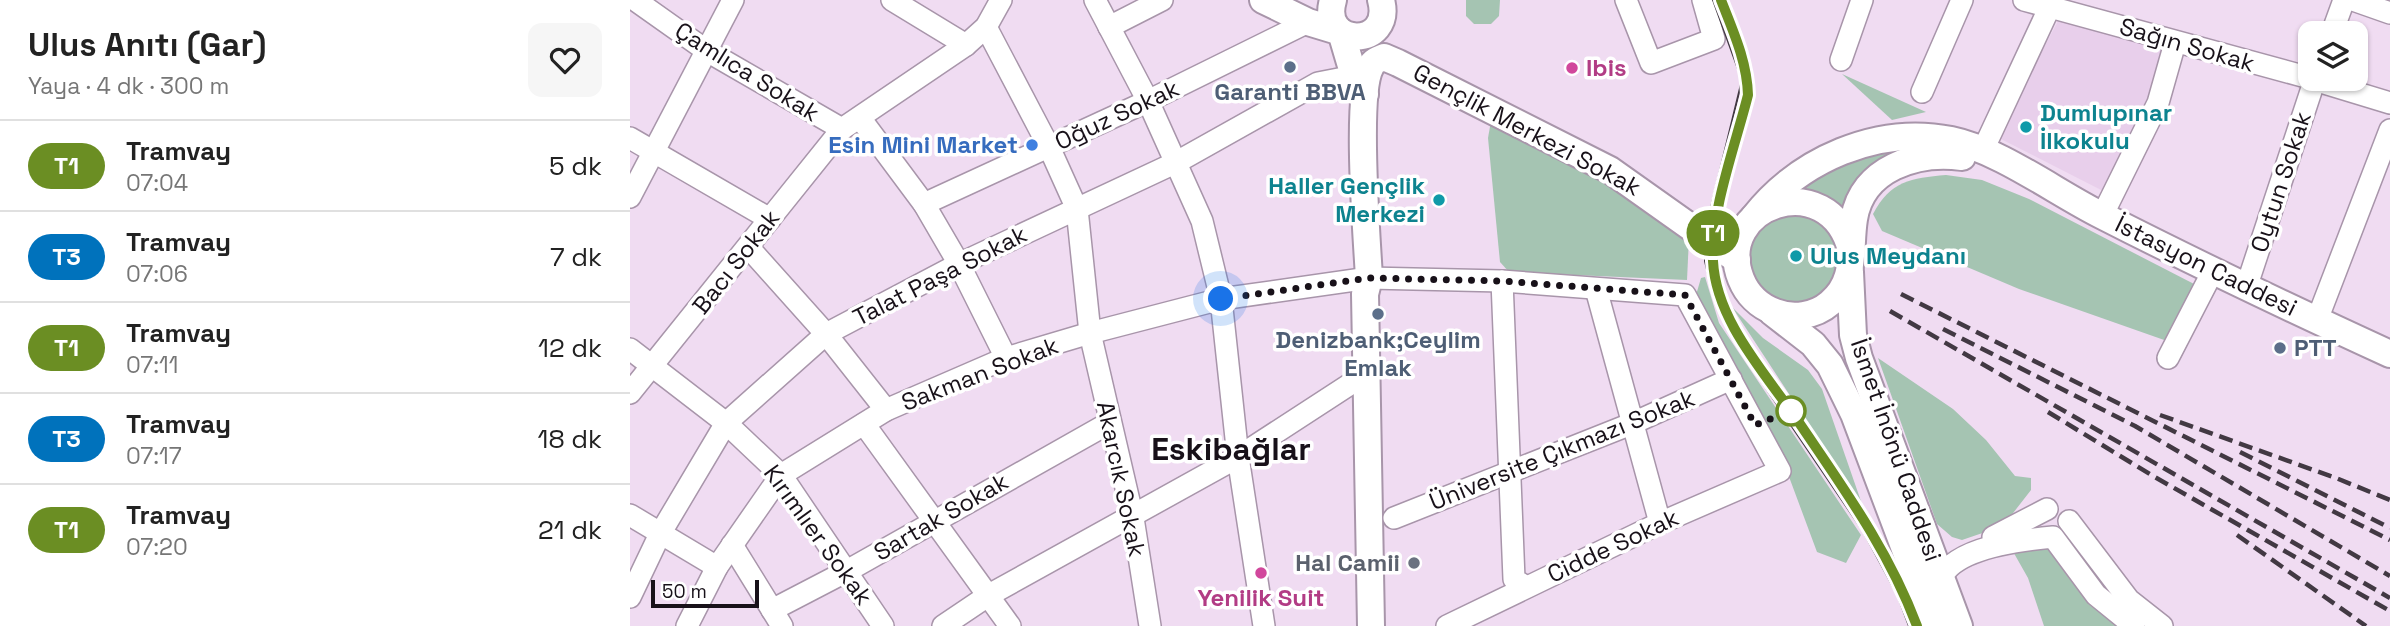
<!DOCTYPE html>
<html lang="tr">
<head>
<meta charset="utf-8">
<style>
	:root { --surface:#fff; --page:#f6f6f6; --text:#222; --muted:#767676; --line:#e0e0e0 }
	body { margin:0; font-family:"Space Grotesk",sans-serif; background:var(--page); color:var(--text); height:100vh; display:flex; flex-direction:column; font-size:26px; white-space:nowrap }
	* { box-sizing:border-box; margin:0 }
	p { font-size:23px; color:var(--muted) }
	.icon { flex:none; width:38px; height:38px; fill:none; stroke:currentColor; stroke-width:2; stroke-linecap:round; stroke-linejoin:round }
	.map { position:relative; flex:1; overflow:hidden }
	.details { display:flex; flex-direction:column; background:var(--surface); width:630px }
	.details>* { flex:none }
	.badge { padding:0 14px; border-radius:23px; font-size:24px; line-height:46px }
	.fabs { position:absolute; left:1668px; top:21px; display:grid; gap:14px }
	.fabs a { display:grid; place-items:center; width:70px; height:70px; border-radius:14px; background:var(--surface); box-shadow:0 2px 5px #0004; font-size:35px }
	.scale { position:absolute; left:21px; bottom:18px; width:108px; box-sizing:border-box; padding-left:7px; border:4px solid #181119; border-top:0; font-size:19px; line-height:24px; white-space:nowrap; color:#181119; -webkit-text-stroke:5px #fff; paint-order:stroke }
	.you { position:absolute; width:35px; height:35px; margin:-18px; border:5px solid #fff; border-radius:50%; background:#1a73e8; box-shadow:0 0 0 10px #1a73e833 }
	.map>.badge { position:absolute; translate:-50% -50%; box-shadow:0 0 0 4px #fff }
	.round { display:grid; place-items:center; flex:none; width:74px; height:74px; border-radius:14px; background:var(--page) }
	.overview { display:flex; align-items:center; justify-content:space-between; height:119px; padding:0 28px }
	h1 { font-size:33px; font-weight:800; line-height:52px }
	ul { padding:0; list-style:none }
	li { display:flex; align-items:center; gap:21px; height:91px; padding:0 28px; border-top:2px solid var(--line) }
	li div { flex:1 }
	li b { display:block; font-size:26px }
	li em { font-style:normal }
	li .badge { min-width:77px; font-weight:700; text-align:center }
	main { display:flex; flex:1; min-height:0 }
	.map>svg:first-child { display:block }
</style>
</head>
<body>
<main>
<section class="details">
<div class="overview"><div><h1>Ulus Anıtı (Gar)</h1><p>Yaya · 4 dk · 300 m</p></div><a class="round"><svg class="icon" aria-label="heart" viewBox="0 0 24 24"><path d="M12 20l-8-8c-3-5 5-10 8-4 3-6 11-1 8 4z"/></svg></a></div>
<ul>
<li><span class="badge" style="background:#6b8e23;color:#fff">T1</span><div><b>Tramvay</b><p>07:04</p></div><em>5 dk</em></li>
<li><span class="badge" style="background:#0072bc;color:#fff">T3</span><div><b>Tramvay</b><p>07:06</p></div><em>7 dk</em></li>
<li><span class="badge" style="background:#6b8e23;color:#fff">T1</span><div><b>Tramvay</b><p>07:11</p></div><em>12 dk</em></li>
<li><span class="badge" style="background:#0072bc;color:#fff">T3</span><div><b>Tramvay</b><p>07:17</p></div><em>18 dk</em></li>
<li><span class="badge" style="background:#6b8e23;color:#fff">T1</span><div><b>Tramvay</b><p>07:20</p></div><em>21 dk</em></li>
</ul>
</section>
<div class="map">
<svg width="1760" height="626" viewBox="0 0 1760 626">
	<rect width="100%" height="100%" fill="#f0dcf2"/>
	<!-- built -->
	<polygon fill="#e8cfeb" points="1429,19 1536,48 1505,135 1477,193 1367,137"/>
	<!-- green -->
	<g fill="#a5c4b2">
		<polygon points="836,0 870,0 869,16 861,24 844,24 836,16"/>
		<polygon points="1212,74 1296,112 1262,120"/>
		<polygon points="861,121 985,183 1059,238 1057,280 879,272 870,262 858,138"/>
		<path d="M1277,148L1278,157L1218,215L1170,195L1169,186C1204,168 1237,154 1277,148Z"/>
		<path d="M1316,175L1352,180L1399,199L1566,285L1537,341L1389,289L1252,231L1243,214C1260,181 1281,178 1316,175Z"/>
		<circle cx="1164" cy="259" r="44"/>
		<polygon points="1075,277 1089,323 1231,535 1216,563 1187,552 1155,466 1066,295 1071,278"/>
		<polygon points="1102,307 1133,338 1178,370 1192,389 1233,507"/>
		<polygon points="1248,358 1323,409 1356,440 1385,476 1401,478 1401,490 1373,526 1332,540 1322,537 1307,524"/>
		<polygon points="1418,547 1460,605 1487,626 1414,626 1398,578 1381,548"/>
	</g>
	<g fill="none" stroke-linecap="round" stroke-linejoin="round">
		<!-- minor casing -->
		<g stroke="#a895aa" stroke-width="24">
			<g id="minor">
				<polyline points="5,0 77,51 212,129 336,45 356,27 371,0"/>
				<polyline points="262,0 336,45"/>
				<polyline points="465,0 518,101 572,221 591,299 608,457 634,626"/>
				<polyline points="996,0 1021,63 1084,39 1073,0"/>
				<polyline points="1394,0 1680,78"/>
				<polyline points="1723,0 1760,13"/>
				<polyline points="356,27 419,147 447,209 460,333 503,518 520,626"/>
				<polyline points="479,27 532,0"/>
				<polyline points="1702,33 1714,0"/>
				<polyline points="1211,60 1232,0"/>
				<polyline points="1681,79 1760,103"/>
				<polyline points="1292,92 1332,0"/>
				<polyline points="230,118 294,204 329,264 376,358"/>
				<polyline points="0,138 140,219"/>
				<polyline points="1353,150 1423,0"/>
				<polyline points="0,197 103,0"/>
				<polyline points="294,204 518,101 678,22"/>
				<polyline points="1472,216 1528,103 1545,43"/>
				<polyline points="119,248 196,334 256,410"/>
				<polyline points="872,281 884,579 896,587"/>
				<polyline points="1617,285 1685,79"/>
				<polyline points="966,289 1030,523"/>
				<polyline points="1687,320 1760,130"/>
				<polyline points="0,349 96,423 151,475 253,626"/>
				<polyline points="1538,358 1584,269"/>
				<polyline points="0,393 212,129"/>
				<polyline points="234,424 380,626"/>
				<polyline points="0,515 87,567"/>
				<polyline points="764,518 1001,424 1101,379"/>
				<polyline points="1439,521 1499,600 1532,626"/>
				<polyline points="1363,537 1417,509"/>
				<polyline points="102,545 152,626"/>
				<path d="M1311,578C1326,547 1391,540 1423,537L1466,595L1504,626"/>
				<polyline points="0,597 30,534 96,423 196,334 329,264 547,162 688,83 724,76"/>
				<polyline points="142,610 217,571 479,423"/>
				<polyline points="57,626 87,567 151,475 256,410 376,358 460,333 591,299 739,278 872,281 1055,295 1150,471 1030,523 817,626"/>
				<polyline points="313,626 359,595 608,457 728,379 736,368"/>
			</g>
		</g>
		<!-- major casing -->
		<g stroke="#a895aa" stroke-width="30">
			<g id="major">
				<polyline points="633,0 678,22 711,32 724,76 735,94"/>
				<path d="M703,0C689,48 764,49 751,0"/>
				<path d="M1124,217C1169,160 1247,125 1321,140C1370,150 1428,194 1473,216C1567,264 1664,310 1760,354"/>
				<path d="M1221,250C1199,165 1082,205 1111,279C1117,294 1129,306 1145,312C1163,319 1185,316 1200,303C1227,281 1219,250 1224,219C1232,168 1287,151 1332,157"/>
				<polyline points="1220,272 1223,335 1229,358 1329,626"/>
				<polyline points="1143,313 1183,344 1200,365 1224,414 1304,626"/>
				<path d="M741,626L735,294L739,278C737,239 725,94 741,66C743,61 749,59 754,57L768,63L980,170L1107,260"/>
			</g>
		</g>
		<!-- minor -->
		<use href="#minor" stroke="#fff" stroke-width="21"/>
		<!-- major -->
		<use href="#major" stroke="#fff" stroke-width="26"/>
		<!-- tram -->
		<polyline stroke="#423943" stroke-width="2" points="1083,0 1112,80 1076,228 1075,261 1083,295 1108,347 1233,531 1267,594 1279,626"/>
		<!-- rail -->
		<g stroke="#423943" stroke-width="4.5" stroke-dasharray="14 7" stroke-linecap="butt">
			<polyline points="1271,294 1760,540"/>
			<polyline points="1260,311 1760,598"/>
			<polyline points="1313,329 1505,426 1760,576"/>
			<polyline points="1418,412 1523,476 1760,611"/>
			<polyline points="1530,415 1706,478 1760,500"/>
			<polyline points="1610,452 1760,528"/>
			<polyline points="1607,535 1736,626"/>
		</g>
	</g>
	<g fill="none" stroke-linecap="round" stroke-linejoin="round">
		<!-- line casing -->
		<g stroke="#fff" stroke-width="16">
			<path id="line" d="M1091,0C1103,31 1117,61 1118,95C1106,143 1080,213 1083,261C1086,322 1138,376 1170,424C1214,489 1259,551 1287,626"/>
		</g>
		<!-- line -->
		<use href="#line" stroke="#6b8e23" stroke-width="10"/>
		<!-- walk -->
		<polyline stroke="#181119" stroke-width="7" stroke-dasharray="0 12.6" points="591,299 739,278 872,281 1055,295 1125,425 1161,411"/>
	</g>
	<!-- markers -->
	<g fill="#5c6f8a" stroke="#fff" stroke-width="2.5">
		<circle cx="660" cy="67" r="7"/>
		<circle cx="748" cy="314" r="7"/>
		<circle cx="1650" cy="348" r="7"/>
	</g>
	<g fill="#d1479c" stroke="#fff" stroke-width="2.5">
		<circle cx="942" cy="68" r="7"/>
		<circle cx="631" cy="573" r="7"/>
	</g>
	<g fill="#0f9aa8" stroke="#fff" stroke-width="2.5">
		<circle cx="1396" cy="127" r="7"/>
		<circle cx="809" cy="200" r="7"/>
		<circle cx="1166" cy="256" r="7"/>
	</g>
	<circle fill="#3f7fe0" stroke="#fff" stroke-width="2.5" cx="402" cy="145" r="7"/>
	<circle fill="#fff" stroke="#6b8e23" stroke-width="3.5" cx="1161" cy="411" r="14"/>
	<circle fill="#6b7280" stroke="#fff" stroke-width="2.5" cx="784" cy="563" r="7"/>
	<g text-anchor="middle" stroke-width="7" stroke-linejoin="round" paint-order="stroke">
		<!-- street labels -->
		<g font-size="24" fill="#181119" stroke="#fff">
			<text transform="translate(1557 45) rotate(16)" y="8">Sağın Sokak</text>
			<text transform="translate(117 72) rotate(32)" y="8">Çamlıca Sokak</text>
			<text transform="translate(487 115) rotate(-25)" y="8">Oğuz Sokak</text>
			<text transform="translate(897 130) rotate(28)" y="8">Gençlik Merkezi Sokak</text>
			<text transform="translate(1651 182) rotate(-72)" y="8">Oytun Sokak</text>
			<text transform="translate(106 262) rotate(-52)" y="8">Bacı Sokak</text>
			<text transform="translate(1576 266) rotate(26)" y="8">İstasyon Caddesi</text>
			<text transform="translate(310 276) rotate(-27)" y="8">Talat Paşa Sokak</text>
			<text transform="translate(350 374) rotate(-21)" y="8">Sakman Sokak</text>
			<text transform="translate(932 450) rotate(-22)" y="8">Üniversite Çıkmazı Sokak</text>
			<text transform="translate(1266 450) rotate(71)" y="8">İsmet İnönü Caddesi</text>
			<text transform="translate(491 479) rotate(78)" y="8">Akarcık Sokak</text>
			<text transform="translate(311 517) rotate(-30)" y="8">Sartak Sokak</text>
			<text transform="translate(188 535) rotate(54)" y="8">Kırımlıer Sokak</text>
			<text transform="translate(983 546) rotate(-25)" y="8">Cidde Sokak</text>
		</g>
		<!-- hotel labels -->
		<g font-size="24" font-weight="bold" fill="#b23c85" stroke="#fff" text-anchor="start">
			<text x="956" y="76">Ibis</text>
			<text x="631" y="606" text-anchor="middle">Yenilik Suit</text>
		</g>
		<!-- service labels -->
		<g font-size="24" font-weight="bold" fill="#4e5e75" stroke="#fff">
			<text x="660" y="100">Garanti BBVA</text>
			<text x="748" y="348">Denizbank;Ceylim<tspan x="748" dy="28">Emlak</tspan></text>
			<text x="1664" y="356" text-anchor="start">PTT</text>
		</g>
		<!-- culture labels -->
		<g font-size="24" font-weight="bold" fill="#0d838f" stroke="#fff" text-anchor="start">
			<text x="1410" y="121">Dumlupınar<tspan x="1410" dy="28">İlkokulu</tspan></text>
			<text x="795" y="194" text-anchor="end">Haller Gençlik<tspan x="795" dy="28">Merkezi</tspan></text>
			<text x="1180" y="264">Ulus Meydanı</text>
		</g>
		<!-- shop labels -->
		<g font-size="24" font-weight="bold" fill="#366cbe" stroke="#fff" text-anchor="end">
			<text x="388" y="153">Esin Mini Market</text>
		</g>
		<!-- worship labels -->
		<g font-size="24" font-weight="bold" fill="#5b616d" stroke="#fff" text-anchor="end">
			<text x="770" y="571">Hal Camii</text>
		</g>
		<!-- district labels -->
		<g font-size="32" font-weight="bold" fill="#181119" stroke="#fff">
			<text x="601" y="460">Eskibağlar</text>
		</g>
	</g>
</svg>
<div class="fabs">
<a><svg class="icon" aria-label="layers" viewBox="0 0 24 24"><path d="M12 4l9 5-9 5-9-5zM3 14l9 5 9-5"/></svg></a>
</div>
<div class="scale">50 m</div>
<div class="you" style="left:591px;top:299px"></div>
<b class="badge" style="left:1083px;top:233px;background:#6b8e23;color:#fff">T1</b>
</div>
</main>
</body>
</html>
